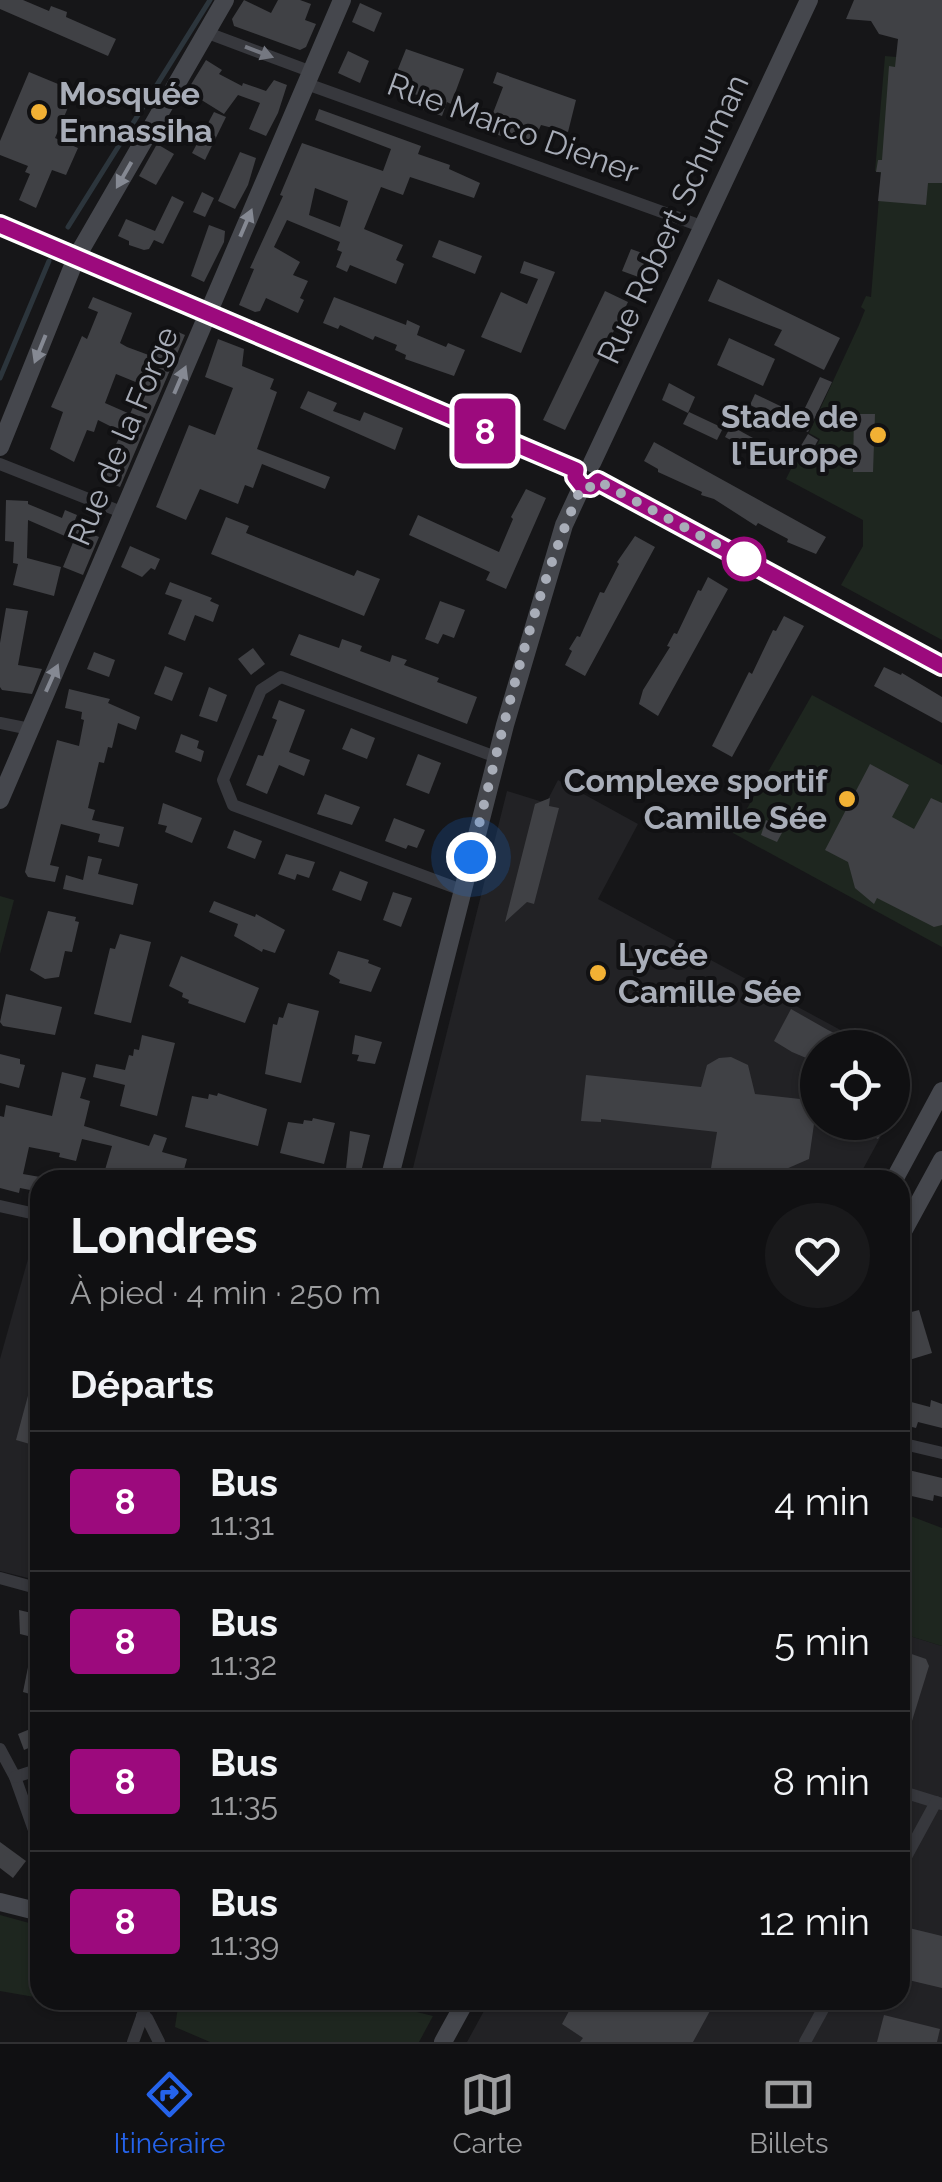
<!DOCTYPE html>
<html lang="fr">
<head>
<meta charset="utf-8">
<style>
	:root { --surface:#101012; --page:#19191b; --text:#f1f3f6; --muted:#9c9d9f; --line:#303032; --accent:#2563eb }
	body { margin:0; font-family:Raleway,sans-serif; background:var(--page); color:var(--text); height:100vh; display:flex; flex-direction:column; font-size:38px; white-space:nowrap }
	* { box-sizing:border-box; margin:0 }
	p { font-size:32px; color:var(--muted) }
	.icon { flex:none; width:55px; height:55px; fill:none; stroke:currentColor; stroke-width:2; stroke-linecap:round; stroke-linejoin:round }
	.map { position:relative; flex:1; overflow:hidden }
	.drawer { position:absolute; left:30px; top:1170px; width:880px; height:840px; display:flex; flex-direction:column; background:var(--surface); border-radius:30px; box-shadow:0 2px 8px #0004,0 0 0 2px var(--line) }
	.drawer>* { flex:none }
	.badge { padding:0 20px; border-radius:8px; font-size:35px; line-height:65px }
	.fabs { position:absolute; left:800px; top:1030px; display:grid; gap:20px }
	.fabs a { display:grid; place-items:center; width:110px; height:110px; border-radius:50%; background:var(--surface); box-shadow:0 2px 8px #0004,0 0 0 2px var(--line); font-size:50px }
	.you { position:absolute; width:50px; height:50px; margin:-25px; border:8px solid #fff; border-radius:50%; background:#1a73e8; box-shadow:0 0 0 15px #1a73e833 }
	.map>.badge { position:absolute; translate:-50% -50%; box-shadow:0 0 0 5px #fff }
	h2 { padding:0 40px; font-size:38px; line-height:90px }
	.round { display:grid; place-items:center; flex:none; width:105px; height:105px; border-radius:52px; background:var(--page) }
	.headline { display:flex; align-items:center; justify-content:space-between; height:170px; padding:0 40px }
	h1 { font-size:48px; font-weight:700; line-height:75px }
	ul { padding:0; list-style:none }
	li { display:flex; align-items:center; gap:30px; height:140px; padding:0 40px; border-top:2px solid var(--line) }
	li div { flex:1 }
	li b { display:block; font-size:38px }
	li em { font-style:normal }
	li .badge { min-width:110px; font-weight:700; text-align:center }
	.tab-bar { display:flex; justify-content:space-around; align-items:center; height:140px; border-top:2px solid var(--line); background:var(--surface); font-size:28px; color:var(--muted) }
	.tab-bar a { display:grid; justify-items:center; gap:5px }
	.tab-bar .on { color:var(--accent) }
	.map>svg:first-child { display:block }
</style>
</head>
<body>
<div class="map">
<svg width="942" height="2042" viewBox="0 0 942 2042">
	<rect width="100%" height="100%" fill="#161618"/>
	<!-- built -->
	<g fill="#222225">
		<polygon points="558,780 638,824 598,899 872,1047 818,1048 818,1122 851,1123 847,1127 852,1128 877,1123 886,1127 857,1180 410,1180 507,791 546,803"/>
		<polygon points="35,1234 40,1235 40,1581 0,1571 0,1359"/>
		<polygon points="900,1633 942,1646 942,2042 467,2042 490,2000 900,2000"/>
	</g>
	<!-- green -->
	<g fill="#1e261f">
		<polygon points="885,56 942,61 942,640 841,585 863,546 863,520 786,479 797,457 809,462 820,439 809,433 859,325 865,310 861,307 866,296 871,297 881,173 875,171"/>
		<polygon points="812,695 942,765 942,947 733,833"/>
		<polygon points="0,896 14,900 0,954"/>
		<polygon points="900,1512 942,1528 942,1646 900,1633"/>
		<polygon points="0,1915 40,1926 40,1998 0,1991"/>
		<polygon points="179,2000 368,2000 433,2016 419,2042 210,2042 175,2027"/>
	</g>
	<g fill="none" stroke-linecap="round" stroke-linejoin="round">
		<!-- stream -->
		<g stroke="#2c353c" stroke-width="5">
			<polyline points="68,227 210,0"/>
			<polyline points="0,378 49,261"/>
		</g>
	</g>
	<!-- building -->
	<g fill="#404145" fill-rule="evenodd">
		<polygon points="0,0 23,0 49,11 51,6 67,12 66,17 116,39 108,56 0,9"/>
		<polygon points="244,0 271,13 278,0 300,0 311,4 305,20 316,24 306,47 300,50 234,26 232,19"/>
		<polygon points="854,0 942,0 942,183 928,183 926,205 878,201 881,172 876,172 878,160 882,160 889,66 895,67 898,39 879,34 871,21 846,19"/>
		<polygon points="360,3 382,13 374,32 352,22"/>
		<polygon points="406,49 464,69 451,104 447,102 442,116 420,108 424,97 411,93 415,82 396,74"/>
		<polygon points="348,51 369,61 360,83 338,73"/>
		<polygon points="206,60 222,70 219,74 242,86 243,83 266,91 274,80 287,85 278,113 266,136 249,129 260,103 238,95 224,114 187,91"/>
		<polygon points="29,72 75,91 55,138 78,148 66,175 52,170 36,208 19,200 30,174 25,172 28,166 0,155 0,141"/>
		<polygon points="497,72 576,100 568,132 541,125 531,147 490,132 492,128 488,126 503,87 493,83"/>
		<path d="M319,109L421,146L418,154L450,165L449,169L480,183L474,198L410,177L403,195L381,187L364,229L403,245L396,260L404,264L396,284L350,265L347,272L336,267L342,252L337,250L340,242L287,220L274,247L300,262L293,275L308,281L300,298L304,300L298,313L266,298L260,311L255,312L239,305L254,269L250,268L283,196L280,195L302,143L383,171L391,149L315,120ZM315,188L348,201L340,227L309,215Z"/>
		<polygon points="214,112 226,117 205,160 192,153"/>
		<polygon points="157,144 174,154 156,185 139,176"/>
		<polygon points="240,152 256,158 248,185 235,209 218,201"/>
		<polygon points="202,192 214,198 205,217 193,212"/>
		<polygon points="172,196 184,202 163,244 154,240 149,249 144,250 129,245 129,241 118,236 126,219 155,231"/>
		<polygon points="209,225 225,231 224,242 204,282 191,276"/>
		<polygon points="439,240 482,256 475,274 432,257"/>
		<polygon points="631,249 648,255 646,263 649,265 644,279 622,271"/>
		<polygon points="524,261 555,272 521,353 481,337 501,292 527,304 538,279 520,273"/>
		<polygon points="718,279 840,338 824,370 774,345 782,330 708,301"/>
		<polygon points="605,291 628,302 565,430 543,420"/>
		<path d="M93,297L132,313L120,343L127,347L154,357L167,327L185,335L120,487L107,482L103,471L122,432L98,420L94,432L87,430L74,462L50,449L63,412L51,407L82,336L87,339L98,312L88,308ZM116,374L143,385L130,414L105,403Z"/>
		<polygon points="334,297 406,325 407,320 420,326 417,335 446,347 448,343 465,350 454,376 405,359 406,355 395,350 397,345 375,336 373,340 340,325 338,329 323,323"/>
		<polygon points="729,338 775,359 763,386 717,365"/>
		<polygon points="218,339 244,349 242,366 274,379 270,389 277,392 257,449 330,477 325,489 262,464 253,488 245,485 238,504 200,489 186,520 156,507 189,425 215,435 233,388 205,377"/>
		<polygon points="820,377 832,382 808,432 750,405 755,394 801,416"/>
		<polygon points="669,383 695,397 688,413 662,400"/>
		<polygon points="308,391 337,403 333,411 360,421 364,412 403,428 395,450 300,408"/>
		<polygon points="689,412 723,428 717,440 683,424"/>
		<polygon points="854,414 875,414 873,472 853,472"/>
		<polygon points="731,426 753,438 747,449 725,437"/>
		<polygon points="808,434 818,440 807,461 796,454"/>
		<polygon points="654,442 826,537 816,554 787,542 788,539 758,523 756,526 714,499 701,495 702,492 658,472 658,469 644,461"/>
		<polygon points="526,489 546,498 506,589 486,580 490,572 409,535 418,515 499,552 513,519 511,517"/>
		<polygon points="6,500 28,501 28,504 62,518 65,510 77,515 73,525 99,537 83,575 63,567 74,540 28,520 27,558 61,567 54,596 13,585 18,564 13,563 14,542 5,541"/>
		<polygon points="226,517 249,526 246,533 354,576 357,570 380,579 364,616 211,554"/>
		<polygon points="635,536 655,547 585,676 565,665 572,651 569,649 577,636 580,637 600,592 604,593 619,564 617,562"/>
		<polygon points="130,546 160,559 155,570 151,568 142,577 121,567"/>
		<polygon points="708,577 728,589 658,716 639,704 643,690 670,647 667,646 674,633 677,634 698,590 701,591"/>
		<polygon points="170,582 212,598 210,601 219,605 213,622 195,615 185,641 168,634 182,600 165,594"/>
		<polygon points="440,601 465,610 454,638 443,634 438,644 425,639"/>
		<polygon points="6,608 28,611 18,665 42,669 32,694 2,690 0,687 0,643"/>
		<polygon points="784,616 804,626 732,757 712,746 749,672 752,674 773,630 776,631"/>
		<polygon points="299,634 339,648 342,639 362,646 360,651 390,662 392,655 407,660 404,665 439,678 437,682 477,697 467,724 290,655"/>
		<polygon points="253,648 265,664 251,675 238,659"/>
		<polygon points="94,652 115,660 109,677 87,669"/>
		<polygon points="165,666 183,673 172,701 154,694"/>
		<polygon points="884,667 901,675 902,673 942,697 942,723 874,686"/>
		<polygon points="209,687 227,695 217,722 199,716"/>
		<polygon points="69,689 110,699 108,703 140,717 136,730 118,723 112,748 108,747 104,763 99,762 88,808 95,810 92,820 124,827 119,847 98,842 100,834 61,824 50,865 59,867 55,882 28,877 25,872 57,740 79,746 84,720 81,719 82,712 65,708"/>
		<polygon points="279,700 305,710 289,752 310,760 304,776 279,765 267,794 246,785 258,755 263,756 277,720 272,718"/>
		<polygon points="351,728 375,738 367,759 342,749"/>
		<polygon points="181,734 199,741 197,748 204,751 201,762 175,752"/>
		<polygon points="418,754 441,763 429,794 406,785"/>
		<polygon points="870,764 909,785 892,817 914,829 931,798 942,803 942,925 934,927 877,898 874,904 855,888 848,862 825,850"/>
		<polygon points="325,794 360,807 352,825 317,814"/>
		<polygon points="550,798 549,806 559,808 534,904 527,902 505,922 535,804"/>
		<polygon points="163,803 202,818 192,843 165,832 167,826 158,824"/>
		<polygon points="394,818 425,830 417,848 408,845 406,849 385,841"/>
		<polygon points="766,820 784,829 777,842 761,835"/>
		<polygon points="234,830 262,841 255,859 227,848"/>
		<polygon points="286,854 315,862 309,878 297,874 295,880 278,874"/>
		<polygon points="88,856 102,859 98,874 138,884 133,905 63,889 66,875 83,880"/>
		<polygon points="340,871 368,882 361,901 332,890"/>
		<polygon points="393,892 412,898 401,927 383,920"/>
		<polygon points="214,901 255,917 256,914 285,930 275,953 263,949 262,952 234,936 238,924 209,912"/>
		<polygon points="48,911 76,917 75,921 79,922 72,952 65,951 59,977 45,979 30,970"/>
		<polygon points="120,934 151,942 131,1023 94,1014 110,948 115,949"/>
		<polygon points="338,951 369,960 368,963 381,968 371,992 339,983 340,980 329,974"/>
		<polygon points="181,956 259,988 245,1023 188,1003 189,1000 182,997 183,993 169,986"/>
		<polygon points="6,994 62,1007 55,1035 3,1026 0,1022"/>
		<polygon points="288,1003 319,1011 301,1083 265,1074 273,1024 277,1025 279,1017 283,1018"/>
		<polygon points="791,1009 828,1030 865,1048 818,1048 818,1063 792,1052 774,1041"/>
		<polygon points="142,1035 175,1043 157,1116 120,1106 125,1085 93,1077 96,1064 125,1070 129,1055 133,1056 134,1049 139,1050"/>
		<polygon points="355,1035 382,1042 375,1064 357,1061 359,1055 352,1054"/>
		<polygon points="0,1054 20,1059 20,1064 25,1065 19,1088 0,1083"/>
		<polygon points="731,1057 748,1065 755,1094 818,1101 818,1124 814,1124 809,1159 770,1176 740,1179 714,1176 715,1168 711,1168 717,1132 601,1119 601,1122 581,1121 586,1075 701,1087 707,1065 719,1058"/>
		<polygon points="62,1072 86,1078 80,1098 90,1101 84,1126 149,1146 154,1134 167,1138 162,1152 187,1159 181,1180 102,1180 112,1146 82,1139 76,1161 59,1157 60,1153 29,1147 23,1174 40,1177 40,1192 20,1188 19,1193 0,1188 0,1116 4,1117 6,1105 52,1116"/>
		<polygon points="218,1093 267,1109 258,1146 185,1127 192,1096 208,1099 209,1094 217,1096"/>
		<polygon points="313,1118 335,1123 324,1164 280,1153 288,1122 303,1124 304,1120 312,1121"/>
		<polygon points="844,1122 876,1122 885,1127 878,1139"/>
		<polygon points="350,1131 370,1135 361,1172 346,1169"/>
		<polygon points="919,1310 932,1353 909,1360 900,1329 900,1315"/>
		<polygon points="36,1366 40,1366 40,1447 16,1440"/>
		<polygon points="900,1399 930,1407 931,1400 942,1404 942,1428 918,1422 916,1428 900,1424"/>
		<polygon points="900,1468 942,1478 942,1497 934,1495 933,1501 903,1494"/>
		<polygon points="19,1610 40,1615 40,1639 20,1634"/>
		<polygon points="900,1650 926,1659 929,1666 903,1750 900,1749"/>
		<polygon points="29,1662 40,1665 40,1697 23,1692"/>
		<polygon points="40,1725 40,1743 24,1750 18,1734"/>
		<polygon points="0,1842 26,1861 13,1878 0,1868"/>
		<polygon points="905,1927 942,1936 942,1988 900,1978 900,1946"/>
		<polygon points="575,2000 716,2000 693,2042 580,2042 583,2038 562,2024"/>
		<polygon points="884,2015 940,2029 937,2042 877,2042"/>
	</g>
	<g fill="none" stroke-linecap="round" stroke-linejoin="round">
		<!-- street -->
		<g stroke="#37383d" stroke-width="12">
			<polyline points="205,32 312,72"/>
			<polyline points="307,84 701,226"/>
			<polyline points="0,464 124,513"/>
			<polyline points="0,723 30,729"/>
			<polyline points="462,890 233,805 223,780 261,690 281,677 496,757"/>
			<polyline points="0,1206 40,1215"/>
			<polyline points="900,1443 942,1453"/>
			<polyline points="0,1578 40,1589"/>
			<polyline points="0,1749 15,1777 40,1847"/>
			<polyline points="15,1777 40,1769"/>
			<polyline points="900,1791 942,1804"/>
			<polyline points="900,1868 936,1802"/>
			<polyline points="142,2016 147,2018 159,2042"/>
			<polyline points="133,2042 148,2000"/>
			<polyline points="805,2042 828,2000"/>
		</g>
		<!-- secondary -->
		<g stroke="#45474d" stroke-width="18">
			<polyline points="0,225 576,470"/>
			<polyline points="0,447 76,258 225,0"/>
			<polyline points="592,463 809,0"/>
			<polyline points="598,481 942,666"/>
			<polyline points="0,800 342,0"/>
			<polyline points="389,1180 505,725 564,525 582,486"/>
			<polyline points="894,1180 942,1091"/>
			<polyline points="900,1237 942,1160"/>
			<polyline points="0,1902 40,1912"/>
			<polyline points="443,2042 466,2000"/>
		</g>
	</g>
	<!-- one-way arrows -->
	<defs><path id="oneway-solid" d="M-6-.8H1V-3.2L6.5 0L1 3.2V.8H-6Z" transform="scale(2.5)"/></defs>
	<use fill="#757881" href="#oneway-solid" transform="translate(259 52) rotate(21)"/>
	<g fill="#858993">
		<use href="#oneway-solid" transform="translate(124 175) rotate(120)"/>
		<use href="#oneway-solid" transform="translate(246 223) rotate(-67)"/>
		<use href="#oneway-solid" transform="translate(40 349) rotate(112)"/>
		<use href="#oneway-solid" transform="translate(180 380) rotate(-67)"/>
		<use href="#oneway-solid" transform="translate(52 678) rotate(-66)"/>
	</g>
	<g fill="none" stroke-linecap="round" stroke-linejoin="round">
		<!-- line casing -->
		<g stroke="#fff" stroke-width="22">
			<polyline id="line" points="0,225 576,470 575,477 582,486 591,487 598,481 942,666"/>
		</g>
		<!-- line -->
		<use href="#line" stroke="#9c0a7d" stroke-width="15"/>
		<!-- walk -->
		<path stroke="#a8adb8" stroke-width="10" stroke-dasharray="0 18" d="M471,857C502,733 530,603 582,486L591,487L598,481L744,559"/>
	</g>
	<!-- markers -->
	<g fill="#f2b134" stroke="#111113" stroke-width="4">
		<circle cx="39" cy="112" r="10"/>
		<circle cx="878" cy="435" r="10"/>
		<circle cx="847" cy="799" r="10"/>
		<circle cx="598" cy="973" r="10"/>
	</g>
	<circle fill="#fff" stroke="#9c0a7d" stroke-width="5" cx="744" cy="559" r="20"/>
	<g text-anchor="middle" stroke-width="8" stroke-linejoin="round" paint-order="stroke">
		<!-- poi labels -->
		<g font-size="32" font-weight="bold" fill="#a8adb8" stroke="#111113" text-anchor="start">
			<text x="59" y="105">Mosquée<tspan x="59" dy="37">Ennassiha</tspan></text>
			<text x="858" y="428" text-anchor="end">Stade de<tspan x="858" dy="37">l'Europe</tspan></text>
			<text x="827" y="792" text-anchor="end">Complexe sportif<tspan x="827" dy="37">Camille Sée</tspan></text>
			<text x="618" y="966">Lycée<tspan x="618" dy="37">Camille Sée</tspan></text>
		</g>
		<!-- street labels -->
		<g font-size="32" fill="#a8adb8" stroke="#111113">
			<text transform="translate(513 128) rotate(20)" y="11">Rue Marco Diener</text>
			<text transform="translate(673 219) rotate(-65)" y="11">Rue Robert Schuman</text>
			<text transform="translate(123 436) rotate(-67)" y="11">Rue de la Forge</text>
		</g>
	</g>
</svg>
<div class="fabs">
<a><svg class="icon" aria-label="locate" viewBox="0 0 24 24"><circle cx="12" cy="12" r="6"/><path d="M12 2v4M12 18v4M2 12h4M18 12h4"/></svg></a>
</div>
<div class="you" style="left:471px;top:857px"></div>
<b class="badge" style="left:485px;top:431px;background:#9c0a7d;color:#fff">8</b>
<section class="drawer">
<div class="headline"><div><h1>Londres</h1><p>À pied · 4 min · 250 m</p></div><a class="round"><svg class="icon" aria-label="heart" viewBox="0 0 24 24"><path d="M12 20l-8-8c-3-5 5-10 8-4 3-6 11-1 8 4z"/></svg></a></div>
<h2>Départs</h2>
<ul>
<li><span class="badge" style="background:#9c0a7d;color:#fff">8</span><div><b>Bus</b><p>11:31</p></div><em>4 min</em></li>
<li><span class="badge" style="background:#9c0a7d;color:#fff">8</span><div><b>Bus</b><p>11:32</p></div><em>5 min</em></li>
<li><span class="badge" style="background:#9c0a7d;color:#fff">8</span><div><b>Bus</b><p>11:35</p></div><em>8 min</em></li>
<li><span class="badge" style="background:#9c0a7d;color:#fff">8</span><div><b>Bus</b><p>11:39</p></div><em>12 min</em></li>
</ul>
</section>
</div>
<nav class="tab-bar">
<a class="on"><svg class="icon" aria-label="directions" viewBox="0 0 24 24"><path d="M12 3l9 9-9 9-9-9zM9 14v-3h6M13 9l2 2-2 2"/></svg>Itinéraire</a>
<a><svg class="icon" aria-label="map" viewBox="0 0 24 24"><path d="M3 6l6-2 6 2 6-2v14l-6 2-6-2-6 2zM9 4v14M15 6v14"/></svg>Carte</a>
<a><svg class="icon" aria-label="tickets" viewBox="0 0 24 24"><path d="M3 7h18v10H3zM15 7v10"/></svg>Billets</a>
</nav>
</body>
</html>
